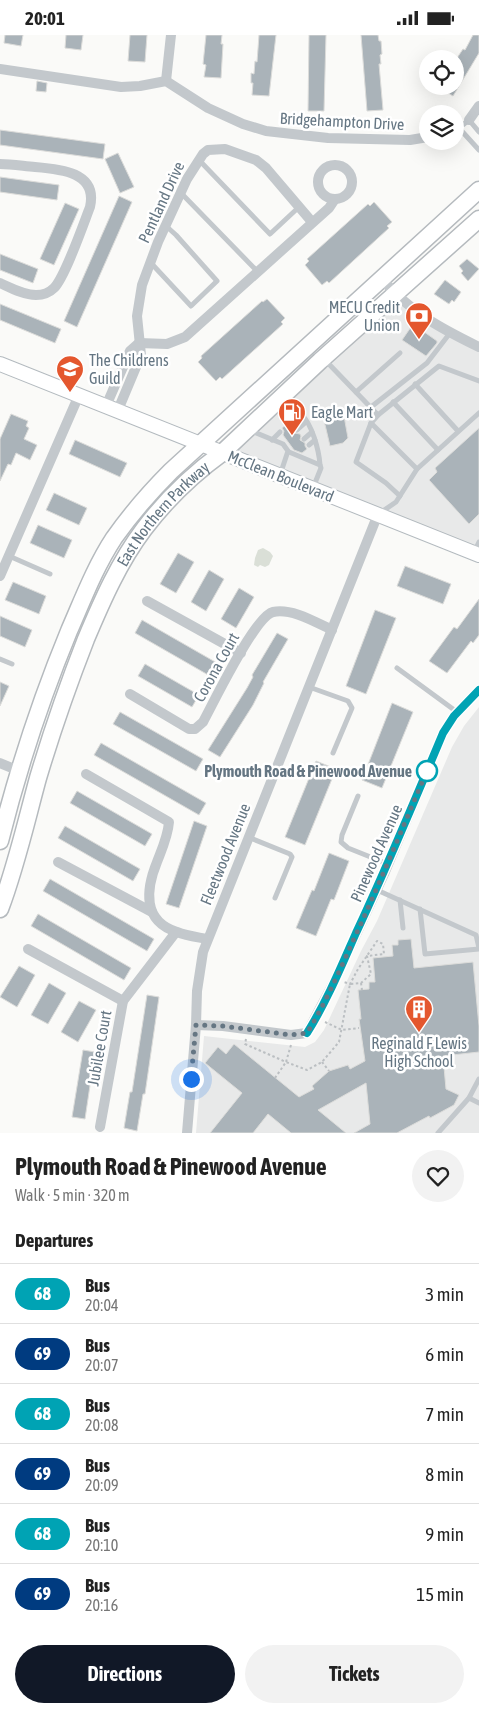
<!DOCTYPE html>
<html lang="en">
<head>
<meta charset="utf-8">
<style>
	:root { --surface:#fff; --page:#f2f2f2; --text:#222; --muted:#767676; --line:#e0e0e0; --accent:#111827 }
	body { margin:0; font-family:"Asap Condensed",sans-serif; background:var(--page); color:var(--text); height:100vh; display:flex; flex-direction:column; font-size:19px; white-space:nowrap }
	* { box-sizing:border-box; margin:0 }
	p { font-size:16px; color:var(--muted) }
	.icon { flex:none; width:28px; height:28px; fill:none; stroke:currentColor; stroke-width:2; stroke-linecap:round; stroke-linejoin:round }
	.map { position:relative; height:1098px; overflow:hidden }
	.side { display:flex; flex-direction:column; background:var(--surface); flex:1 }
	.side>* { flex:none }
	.badge { padding:0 10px; border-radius:16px; font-size:18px; line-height:32px }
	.buttons { position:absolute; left:419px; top:15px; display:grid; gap:10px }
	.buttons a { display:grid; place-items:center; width:45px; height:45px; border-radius:50%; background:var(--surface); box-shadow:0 5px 20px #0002; font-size:25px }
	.you { position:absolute; width:25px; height:25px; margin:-12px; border:4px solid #fff; border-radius:50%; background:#1a73e8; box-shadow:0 0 0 8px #1a73e833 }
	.map>.badge { position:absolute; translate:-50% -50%; box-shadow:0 0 0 2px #fff }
	h2 { padding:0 15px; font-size:19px; line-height:45px }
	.round { display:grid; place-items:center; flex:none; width:52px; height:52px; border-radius:26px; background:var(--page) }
	.head { display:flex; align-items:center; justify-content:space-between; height:85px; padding:0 15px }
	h1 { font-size:24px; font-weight:700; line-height:38px }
	.button { display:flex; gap:10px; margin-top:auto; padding:10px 15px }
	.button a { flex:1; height:58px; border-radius:30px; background:var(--accent); color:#fff; font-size:20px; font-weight:700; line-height:58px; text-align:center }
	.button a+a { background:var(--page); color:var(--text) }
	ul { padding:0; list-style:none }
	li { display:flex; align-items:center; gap:15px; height:60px; padding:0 15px; border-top:1px solid var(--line) }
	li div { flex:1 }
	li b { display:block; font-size:19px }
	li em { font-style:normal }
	li .badge { min-width:55px; font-weight:700; text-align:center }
	.status { display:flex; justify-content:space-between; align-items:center; height:35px; padding:0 25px; background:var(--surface); direction:ltr }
	.status svg { height:14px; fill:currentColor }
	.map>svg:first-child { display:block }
</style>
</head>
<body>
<div class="status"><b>20:01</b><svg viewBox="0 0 49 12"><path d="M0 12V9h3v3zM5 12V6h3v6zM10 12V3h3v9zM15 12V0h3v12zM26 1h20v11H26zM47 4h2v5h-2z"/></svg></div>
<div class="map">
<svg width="479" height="1098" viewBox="0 0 479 1098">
	<rect width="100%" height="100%" fill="#fafaf8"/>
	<!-- built -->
	<g fill="#e8e9e9">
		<polygon points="389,252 447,296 479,310 479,518 214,412"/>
		<polygon points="479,672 479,1098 196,1098 204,1001 305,1012 315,1007 324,995 361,916 377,886 452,712 464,691"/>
	</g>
	<!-- green -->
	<polygon fill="#dadfd7" points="263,513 270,517 273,521 269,530 265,532 260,530 258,532 254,530 255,523 258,515"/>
	<!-- building -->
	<g fill="#aab3b9" stroke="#dcdcda">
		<polygon points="5,0 23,0 21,11 4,8"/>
		<polygon points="66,0 83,0 81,15 65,13"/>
		<polygon points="130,0 147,0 145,27 128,26"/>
		<polygon points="206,0 222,0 221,9 223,9 221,43 204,42 206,30 203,29"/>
		<polygon points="259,0 276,0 269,61 252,60 253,48 251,48 251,38 254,39 255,26 257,27"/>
		<polygon points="309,0 326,0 324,76 308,76"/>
		<polygon points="361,0 378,0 379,6 381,6 382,19 380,20 381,29 379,29 383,75 367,76"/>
		<polygon points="473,0 479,0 479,18 453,61 437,51 455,51 455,26 463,14 465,15"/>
		<polygon points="37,46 47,48 46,57 36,56"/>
		<polygon points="0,95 105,109 103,124 0,110"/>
		<polygon points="118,118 134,152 120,158 105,124"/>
		<polygon points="0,142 59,150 57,165 0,157"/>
		<polygon points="119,161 132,167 77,292 64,286"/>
		<polygon points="374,167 392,187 387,191 389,193 329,248 327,246 322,250 305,230 309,226 307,224 368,169 370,171"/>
		<polygon points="65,168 79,174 54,230 40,224"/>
		<polygon points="0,219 38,234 33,248 0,235"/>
		<polygon points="467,224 479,234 468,246 461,238 463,236 459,231"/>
		<polygon points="445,245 461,257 454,267 452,265 449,269 434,259"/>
		<polygon points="267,264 285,283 281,287 283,289 222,344 220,342 216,346 198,327 202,323 201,321 262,266 263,267"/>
		<polygon points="0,269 61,294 55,308 0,285"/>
		<polygon points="413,289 437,306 437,308 426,321 402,305"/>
		<polygon points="332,376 344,381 348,403 343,408 330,411 322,377"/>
		<polygon points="11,379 28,386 26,391 29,393 24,404 37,410 30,425 16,418 11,430 8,429 0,446 0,404"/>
		<polygon points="287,389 289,392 294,392 293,395 294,398 300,399 301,401 300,405 305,408 305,411 307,414 302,418 294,415 283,400 284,396 282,393"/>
		<polygon points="479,393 479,479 469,489 429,445 437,437 435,433"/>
		<polygon points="75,405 127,428 120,442 69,419"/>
		<polygon points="54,458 87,473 79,490 46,475"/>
		<polygon points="38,490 72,505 64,523 30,508"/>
		<polygon points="178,518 194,527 176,558 160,549"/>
		<polygon points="405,531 451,549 443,569 397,551"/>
		<polygon points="209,535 224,544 206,576 191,567"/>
		<polygon points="13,547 46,561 39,579 5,565"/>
		<polygon points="239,553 254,562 236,593 221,584"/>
		<polygon points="479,564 479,600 473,608 471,606 447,638 429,626 454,592 457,594"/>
		<polygon points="375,575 396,583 366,659 346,651"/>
		<polygon points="0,581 32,595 25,612 0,601"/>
		<polygon points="142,585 217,628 210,641 135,598"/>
		<polygon points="277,598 288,604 263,647 264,648 253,670 220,722 208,715 247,653 253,642 252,640"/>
		<polygon points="145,629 199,660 192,672 138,641"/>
		<polygon points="0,647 9,651 0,671"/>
		<polygon points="392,668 413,677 382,753 362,745"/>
		<polygon points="120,677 203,724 196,736 113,689"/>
		<polygon points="101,708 206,768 199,780 94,720"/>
		<polygon points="316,726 336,734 305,810 285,802"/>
		<polygon points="77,756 152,799 145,811 70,768"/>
		<polygon points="194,786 207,791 179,873 166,869"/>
		<polygon points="65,791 140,834 133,846 58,803"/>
		<polygon points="329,818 349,826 334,865 331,864 316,901 296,893 312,855 314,856"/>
		<polygon points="50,844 154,904 147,916 43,856"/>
		<polygon points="38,879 131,933 124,945 31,891"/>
		<polygon points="411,904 414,933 473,927 479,991 479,1017 443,1021 446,1054 459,1060 454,1070 430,1083 429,1081 397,1098 354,1098 370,1089 366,1048 318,1075 346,1098 291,1098 268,1079 253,1098 210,1098 242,1058 205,1028 218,1012 226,1019 234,1009 299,1062 314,1054 312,1051 329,1036 348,1030 350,1034 365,1026 359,984 361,984 358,955 369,954 369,947 375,947 373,923 393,921 392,910 398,910 398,905"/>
		<polygon points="19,931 35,940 17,972 0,962"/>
		<polygon points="49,948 66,958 48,989 31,980"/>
		<polygon points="147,960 159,962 145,1059 143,1059 137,1096 124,1093 130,1057 132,1057"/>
		<polygon points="79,966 96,975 78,1007 61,997"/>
		<polygon points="83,1015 95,1017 85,1084 72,1082"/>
	</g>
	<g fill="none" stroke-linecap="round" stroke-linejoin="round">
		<!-- secondary casing -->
		<g stroke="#b3babf" stroke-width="16">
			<polyline id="secondary" points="0,329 479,520"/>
		</g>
		<!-- primary casing -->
		<g stroke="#b5babe" stroke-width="19">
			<g id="primary">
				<path d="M0,806C18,734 41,664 69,596C83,564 95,532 114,503C131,479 150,457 171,436L479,155"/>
				<path id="s1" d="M0,874C16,832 26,787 38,743C52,696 68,650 86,604C102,566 119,527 144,494C166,465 193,439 222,418L320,326L479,184"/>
			</g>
		</g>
		<!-- path -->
		<g stroke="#bbbfc2" stroke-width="2" stroke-dasharray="2.5 2.5" stroke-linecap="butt">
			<polyline points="361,948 362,955"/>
			<polyline points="325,987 342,995 359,993"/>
			<polyline points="246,1004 245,1009 286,1027 291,1010"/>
			<polyline points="322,1027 329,1036"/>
			<polyline points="275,1043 286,1027 307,1035 322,1027 339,1007 350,949 361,948 371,939 367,921 384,919 383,909 377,906 358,934 350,949 344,947"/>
		</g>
		<!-- lane -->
		<g stroke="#c3c8cc" stroke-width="5">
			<polyline points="479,97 469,85 459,93 479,115"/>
			<polyline points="199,125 270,199 299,172"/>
			<polyline points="181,158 257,236"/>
			<polyline points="151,228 191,271 217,246 176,200 166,191"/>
			<polyline points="325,325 378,380 371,388 417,434 396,467 380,478"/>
			<polyline points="415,349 458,396"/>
			<polyline points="356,357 400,318"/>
			<path d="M280,366C287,370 295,374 301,379C312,389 319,415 320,430"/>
			<polyline points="393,367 438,415"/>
			<polyline points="371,372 427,328 450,298"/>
			<polyline points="378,380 439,331 479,346"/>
			<polyline points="291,388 302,379"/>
			<polyline points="371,388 356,427 386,448 400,461"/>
			<polyline points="249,395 283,409 288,416 280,440"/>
			<polyline points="297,395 306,387"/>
			<polyline points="304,404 312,397"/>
			<polyline points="272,405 280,397"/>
			<polyline points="309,410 315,405"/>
			<polyline points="289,417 320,430 321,433 313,453"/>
			<polyline points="417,434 479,378"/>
			<polyline points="474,517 479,507"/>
			<polyline points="9,521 50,539"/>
			<polyline points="0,624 12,629"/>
			<polyline points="397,633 457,677"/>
			<polyline points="309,652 348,666 352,673 333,718"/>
			<polyline points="358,761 342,800 341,807 348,813 388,829"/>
			<polyline points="248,802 290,819 292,822 275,863"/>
			<polyline points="377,855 476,900 479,913"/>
			<polyline points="400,865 403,893"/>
			<polyline points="420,874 425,919 479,914"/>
			<polyline points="469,1063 479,1068"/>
			<polyline points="438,1098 469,1063 479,1044"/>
		</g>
		<!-- street -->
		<g stroke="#c3c8cc" stroke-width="10">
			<polyline points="0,34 121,52 140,51 166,46 208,73 243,89 266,96 328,103 410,105 428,102"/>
			<polyline points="166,46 171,0"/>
			<polyline points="469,85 479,71"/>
			<polyline points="455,94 459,93"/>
			<path d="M0,129C12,129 23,131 35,132C60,134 98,137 90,172C83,190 65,242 54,253C49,258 43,260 36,260C24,260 11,253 0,248"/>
			<circle cx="335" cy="147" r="17"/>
			<path d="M382,244C410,277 440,293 479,312"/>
			<polyline points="106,371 130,316 139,308 167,309 185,302 329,173 335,164"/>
			<polyline points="118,375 141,320 137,281 142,250 158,207 187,144 203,119 208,115 225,114 256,125 266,133 312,187"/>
			<polyline points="0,541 79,360"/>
			<polyline points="147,566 241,618"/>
			<path d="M130,659L189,694H195L203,687C214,667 255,581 273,577C292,573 315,587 332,595"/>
			<polyline points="0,728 19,736"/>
			<path d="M86,739L169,787C168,801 162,814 157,827C146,854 142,886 177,897C187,901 197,902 207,904"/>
			<polyline points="58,827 152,877"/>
			<polyline points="28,914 123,966"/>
			<polyline points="196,990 223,991 291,1000 307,998 334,947 384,839 443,698 454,681 479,655"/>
			<polyline points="100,1092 123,966 176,897"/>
			<polyline points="187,1098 196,990 197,956 203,917 378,479"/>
		</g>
		<!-- secondary -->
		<use href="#secondary" stroke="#fff" stroke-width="14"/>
		<!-- primary -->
		<use href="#primary" stroke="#fff" stroke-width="16"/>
	</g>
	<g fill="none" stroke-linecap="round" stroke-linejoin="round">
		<!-- line casing -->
		<g stroke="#fff" stroke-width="11">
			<path id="line" d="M307,998C327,966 341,932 356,898C387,832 415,765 443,698L454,681L479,655"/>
		</g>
		<!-- line -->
		<use href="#line" stroke="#00a3b4" stroke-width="8"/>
		<!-- walk -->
		<path stroke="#657683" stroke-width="5" stroke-dasharray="0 9" d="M191,1044L196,990L223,991L291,1000L307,998C325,969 339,937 353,906C380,848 404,789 429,731L427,736"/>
	</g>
	<!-- icons -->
	<defs>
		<g id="bank-pin" transform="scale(1.4375)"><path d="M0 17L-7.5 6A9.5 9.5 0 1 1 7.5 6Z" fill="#e4572e" stroke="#fff"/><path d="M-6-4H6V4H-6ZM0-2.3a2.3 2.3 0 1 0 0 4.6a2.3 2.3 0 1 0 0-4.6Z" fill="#fff"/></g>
		<g id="school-pin" transform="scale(1.4375)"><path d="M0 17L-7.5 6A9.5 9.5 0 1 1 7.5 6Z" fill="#e4572e" stroke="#fff"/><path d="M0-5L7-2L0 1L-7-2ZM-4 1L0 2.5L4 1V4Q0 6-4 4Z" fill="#fff"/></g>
		<g id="fuel-pin" transform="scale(1.4375)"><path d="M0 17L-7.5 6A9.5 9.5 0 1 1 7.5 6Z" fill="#e4572e" stroke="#fff"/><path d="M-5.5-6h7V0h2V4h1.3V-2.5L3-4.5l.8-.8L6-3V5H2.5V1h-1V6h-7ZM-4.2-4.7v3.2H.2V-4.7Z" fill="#fff"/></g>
		<g id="building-pin" transform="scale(1.4375)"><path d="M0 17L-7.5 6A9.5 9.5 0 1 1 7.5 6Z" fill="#e4572e" stroke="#fff"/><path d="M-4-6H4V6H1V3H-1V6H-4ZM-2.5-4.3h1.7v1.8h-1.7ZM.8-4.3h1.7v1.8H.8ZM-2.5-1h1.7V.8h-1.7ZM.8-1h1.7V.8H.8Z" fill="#fff"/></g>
	</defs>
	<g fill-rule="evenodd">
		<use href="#bank-pin" x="419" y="281"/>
		<use href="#school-pin" x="70" y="334"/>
		<use href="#fuel-pin" x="292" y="377"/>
		<use href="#building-pin" x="419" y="974"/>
	</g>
	<!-- markers -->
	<circle fill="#fff" stroke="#00a3b4" stroke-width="2.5" cx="427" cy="736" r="10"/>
	<g text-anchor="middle" stroke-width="5" stroke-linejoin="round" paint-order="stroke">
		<!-- street labels -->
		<g font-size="16" fill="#657683" stroke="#fff">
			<text transform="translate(342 86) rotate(3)" y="6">Bridgehampton Drive</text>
			<text transform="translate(161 167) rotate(-65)" y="6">Pentland Drive</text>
			<text transform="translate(281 441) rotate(22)" y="6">McClean Boulevard</text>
			<text dy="6" stroke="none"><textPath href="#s1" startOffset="432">East Northern Parkway</textPath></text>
			<text transform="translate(216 632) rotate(-61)" y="6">Corona Court</text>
			<text transform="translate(376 818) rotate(-66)" y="6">Pinewood Avenue</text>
			<text transform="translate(225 819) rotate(-68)" y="6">Fleetwood Avenue</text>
			<text transform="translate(99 1013) rotate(-80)" y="6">Jubilee Court</text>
		</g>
		<!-- poi labels -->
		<g font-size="16" fill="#657683" stroke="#fff" text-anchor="start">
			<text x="400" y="278" text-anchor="end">MECU Credit<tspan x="400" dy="18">Union</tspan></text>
			<text x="89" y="331">The Childrens<tspan x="89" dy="18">Guild</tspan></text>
			<text x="311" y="383">Eagle Mart</text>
			<text x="419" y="1014" text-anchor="middle">Reginald F Lewis<tspan x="419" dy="18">High School</tspan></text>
		</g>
		<!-- stop labels -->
		<g font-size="16" font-weight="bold" fill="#657683" stroke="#fff" text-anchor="end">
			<text x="412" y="742">Plymouth Road &amp; Pinewood Avenue</text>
		</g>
	</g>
</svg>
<div class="buttons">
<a><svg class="icon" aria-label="locate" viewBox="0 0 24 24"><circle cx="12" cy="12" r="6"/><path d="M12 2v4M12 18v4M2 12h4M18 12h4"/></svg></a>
<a><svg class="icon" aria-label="layers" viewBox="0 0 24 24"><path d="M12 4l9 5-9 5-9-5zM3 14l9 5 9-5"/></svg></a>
</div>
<div class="you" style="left:191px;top:1044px"></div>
</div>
<section class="side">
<div class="head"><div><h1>Plymouth Road &amp; Pinewood Avenue</h1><p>Walk · 5 min · 320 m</p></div><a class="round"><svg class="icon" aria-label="heart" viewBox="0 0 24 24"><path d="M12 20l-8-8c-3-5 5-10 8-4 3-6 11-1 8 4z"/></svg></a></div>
<h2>Departures</h2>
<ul>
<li><span class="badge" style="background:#00a3b4;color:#fff">68</span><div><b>Bus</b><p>20:04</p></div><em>3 min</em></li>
<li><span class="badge" style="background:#003b80;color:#fff">69</span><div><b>Bus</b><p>20:07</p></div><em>6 min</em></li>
<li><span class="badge" style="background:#00a3b4;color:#fff">68</span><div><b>Bus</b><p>20:08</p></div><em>7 min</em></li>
<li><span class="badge" style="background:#003b80;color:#fff">69</span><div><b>Bus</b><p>20:09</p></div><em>8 min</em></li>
<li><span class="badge" style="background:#00a3b4;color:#fff">68</span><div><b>Bus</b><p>20:10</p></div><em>9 min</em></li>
<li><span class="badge" style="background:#003b80;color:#fff">69</span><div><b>Bus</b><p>20:16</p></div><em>15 min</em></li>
</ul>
<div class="button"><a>Directions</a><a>Tickets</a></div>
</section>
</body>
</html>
